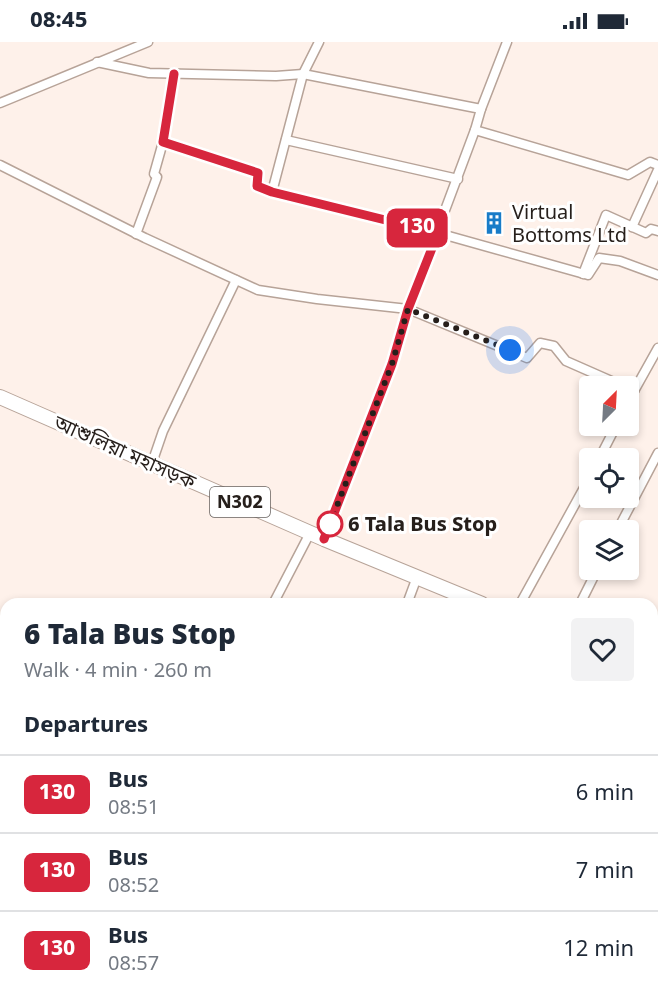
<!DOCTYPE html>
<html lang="en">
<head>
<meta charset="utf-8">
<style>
	:root { --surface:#fff; --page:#f2f2f3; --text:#1f2937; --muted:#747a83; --line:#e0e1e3 }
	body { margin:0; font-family:Georgia,"Noto Sans Bengali",serif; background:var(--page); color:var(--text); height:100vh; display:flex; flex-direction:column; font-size:22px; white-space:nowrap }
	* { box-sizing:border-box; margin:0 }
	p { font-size:20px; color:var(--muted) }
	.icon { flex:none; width:33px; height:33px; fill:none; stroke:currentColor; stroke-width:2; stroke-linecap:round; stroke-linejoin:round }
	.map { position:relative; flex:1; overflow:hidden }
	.details { position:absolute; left:0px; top:556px; width:658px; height:404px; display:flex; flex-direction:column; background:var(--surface); border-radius:18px 18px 0 0; box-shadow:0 3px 9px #0003 }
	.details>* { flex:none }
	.badge { padding:0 12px; border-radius:9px; font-size:21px; line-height:39px }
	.needle { width:39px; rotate:24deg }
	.fabs { position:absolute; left:579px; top:334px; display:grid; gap:12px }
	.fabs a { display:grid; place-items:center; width:60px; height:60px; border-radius:6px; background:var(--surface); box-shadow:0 3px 9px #0003; font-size:30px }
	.you { position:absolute; width:30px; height:30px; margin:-15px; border:4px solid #fff; border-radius:50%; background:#1a73e8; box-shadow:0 0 0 9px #1a73e833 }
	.map>.badge { position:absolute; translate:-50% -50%; box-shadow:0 0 0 3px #fff }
	h2 { padding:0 24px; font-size:22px; line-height:54px }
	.round { display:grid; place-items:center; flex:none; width:63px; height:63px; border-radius:6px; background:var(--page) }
	.summary { display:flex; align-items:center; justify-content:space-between; height:102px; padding:0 24px }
	h1 { font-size:28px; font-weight:800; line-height:45px }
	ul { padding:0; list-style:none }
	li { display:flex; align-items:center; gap:18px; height:78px; padding:0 24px; border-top:2px solid var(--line) }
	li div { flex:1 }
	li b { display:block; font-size:22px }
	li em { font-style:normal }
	li .badge { min-width:66px; font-weight:700; text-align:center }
	.status { display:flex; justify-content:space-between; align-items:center; height:42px; padding:0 30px; background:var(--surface); direction:ltr }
	.status svg { height:16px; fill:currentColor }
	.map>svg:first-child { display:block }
</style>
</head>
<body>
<div class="status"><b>08:45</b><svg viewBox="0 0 49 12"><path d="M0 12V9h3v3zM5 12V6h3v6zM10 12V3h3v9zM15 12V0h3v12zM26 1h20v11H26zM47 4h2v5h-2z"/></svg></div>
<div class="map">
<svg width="658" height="959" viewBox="0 0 658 959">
	<rect width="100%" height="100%" fill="#fef1ea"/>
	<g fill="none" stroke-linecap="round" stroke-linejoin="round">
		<!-- minor casing -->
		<g stroke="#b7a398" stroke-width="11">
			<g id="minor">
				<polyline points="319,0 303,32 272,150 438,191 588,233 599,216 620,219 658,233"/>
				<polyline points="97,20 149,31 276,34 303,32 481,67 475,88 628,133 650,120 658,123"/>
				<polyline points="0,61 148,0"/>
				<polyline points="481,67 507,0"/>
				<polyline points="286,98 458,137"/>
				<polyline points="163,100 258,131 257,144 272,150"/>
				<polyline points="0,123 145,196 258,248 317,257 408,267 527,316 540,301 554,304 566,319 625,345"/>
				<polyline points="632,185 658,128"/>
				<polyline points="136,192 157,135 154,132 163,100 174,31"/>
				<polyline points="583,232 606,173 646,191 651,187 658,189"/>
				<polyline points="634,349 658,306"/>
				<polyline points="628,360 634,349 632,348"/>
				<polyline points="599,417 616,384"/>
				<polyline points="152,421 163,389 236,238"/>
				<polyline points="617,489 658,411"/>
				<polyline points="324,497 392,322 408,267 475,88"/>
				<polyline points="273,562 310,491"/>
				<polyline points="407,562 417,535"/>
				<polyline points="520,562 590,435"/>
				<polyline points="580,562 597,528"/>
				<polyline points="0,615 6,605"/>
				<polyline points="0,861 6,848"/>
				<polyline points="122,959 124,954"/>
				<polyline points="350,959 351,954"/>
			</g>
		</g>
		<!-- trunk casing -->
		<g stroke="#b7a398" stroke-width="16">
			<g id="trunk">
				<polyline points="0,355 324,497 482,562"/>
				<polyline points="652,654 658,658"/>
			</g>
		</g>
		<!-- minor -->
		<use href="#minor" stroke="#fff" stroke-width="8"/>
		<!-- trunk -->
		<use href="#trunk" stroke="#fff" stroke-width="14"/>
	</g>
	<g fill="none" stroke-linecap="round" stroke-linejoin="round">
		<!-- line casing -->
		<g stroke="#fff" stroke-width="14">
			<polyline id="line" points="174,32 163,100 258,131 257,144 272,150 438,191 408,267 392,322 324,497"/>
		</g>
		<!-- line -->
		<use href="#line" stroke="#d7263d" stroke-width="9"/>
		<!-- walk -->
		<polyline stroke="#261f1b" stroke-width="6" stroke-dasharray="0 10.8" points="330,482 392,322 408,267 510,308"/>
	</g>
	<!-- icons -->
	<defs>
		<g id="building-bare" transform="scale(1.8)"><path d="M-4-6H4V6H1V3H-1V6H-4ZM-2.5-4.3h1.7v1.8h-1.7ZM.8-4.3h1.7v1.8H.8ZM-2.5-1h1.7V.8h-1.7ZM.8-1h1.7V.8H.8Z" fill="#187cc8" stroke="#fff" stroke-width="2.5" paint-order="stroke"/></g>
	</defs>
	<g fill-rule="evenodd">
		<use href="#building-bare" x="494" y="181"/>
	</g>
	<!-- markers -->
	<circle fill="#fff" stroke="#d7263d" stroke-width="3" cx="330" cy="482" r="12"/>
	<g text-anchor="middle" stroke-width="6" stroke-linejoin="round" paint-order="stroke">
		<!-- shield labels -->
		<rect fill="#fff" stroke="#67625f" stroke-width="1.5" x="210" y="445" width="60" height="30" rx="4.5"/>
		<g font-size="18" font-weight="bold" fill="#261f1b">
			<text x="240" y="466">N302</text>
		</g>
		<!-- poi labels -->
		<g font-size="20" fill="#261f1b" stroke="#fff" text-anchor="start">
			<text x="512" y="177">Virtual<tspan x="512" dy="23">Bottoms Ltd</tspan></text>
		</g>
		<!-- street labels -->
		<g font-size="20" fill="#261f1b" stroke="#fff">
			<text transform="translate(125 410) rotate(24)" y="7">আশুলিয়া মহাসড়ক</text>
		</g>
		<!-- stop labels -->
		<g font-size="20" font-weight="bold" fill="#261f1b" stroke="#fff" text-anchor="start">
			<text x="348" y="489">6 Tala Bus Stop</text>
		</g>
	</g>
</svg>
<div class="fabs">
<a><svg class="needle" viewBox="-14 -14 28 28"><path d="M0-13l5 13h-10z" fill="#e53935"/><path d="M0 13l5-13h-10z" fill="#747a83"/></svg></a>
<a><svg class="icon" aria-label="locate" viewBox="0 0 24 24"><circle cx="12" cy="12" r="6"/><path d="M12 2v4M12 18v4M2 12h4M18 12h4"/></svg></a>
<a><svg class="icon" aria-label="layers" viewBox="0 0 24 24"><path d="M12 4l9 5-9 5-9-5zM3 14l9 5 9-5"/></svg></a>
</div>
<div class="you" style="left:510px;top:308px"></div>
<b class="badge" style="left:417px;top:186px;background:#d7263d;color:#fff">130</b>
<section class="details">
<div class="summary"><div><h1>6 Tala Bus Stop</h1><p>Walk · 4 min · 260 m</p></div><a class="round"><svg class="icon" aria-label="heart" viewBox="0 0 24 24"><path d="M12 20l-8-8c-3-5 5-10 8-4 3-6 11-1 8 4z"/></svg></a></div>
<h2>Departures</h2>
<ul>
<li><span class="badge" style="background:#d7263d;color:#fff">130</span><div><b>Bus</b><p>08:51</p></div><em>6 min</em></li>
<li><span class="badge" style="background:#d7263d;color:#fff">130</span><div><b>Bus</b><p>08:52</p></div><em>7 min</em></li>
<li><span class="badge" style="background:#d7263d;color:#fff">130</span><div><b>Bus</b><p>08:57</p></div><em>12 min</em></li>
</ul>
</section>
</div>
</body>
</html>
